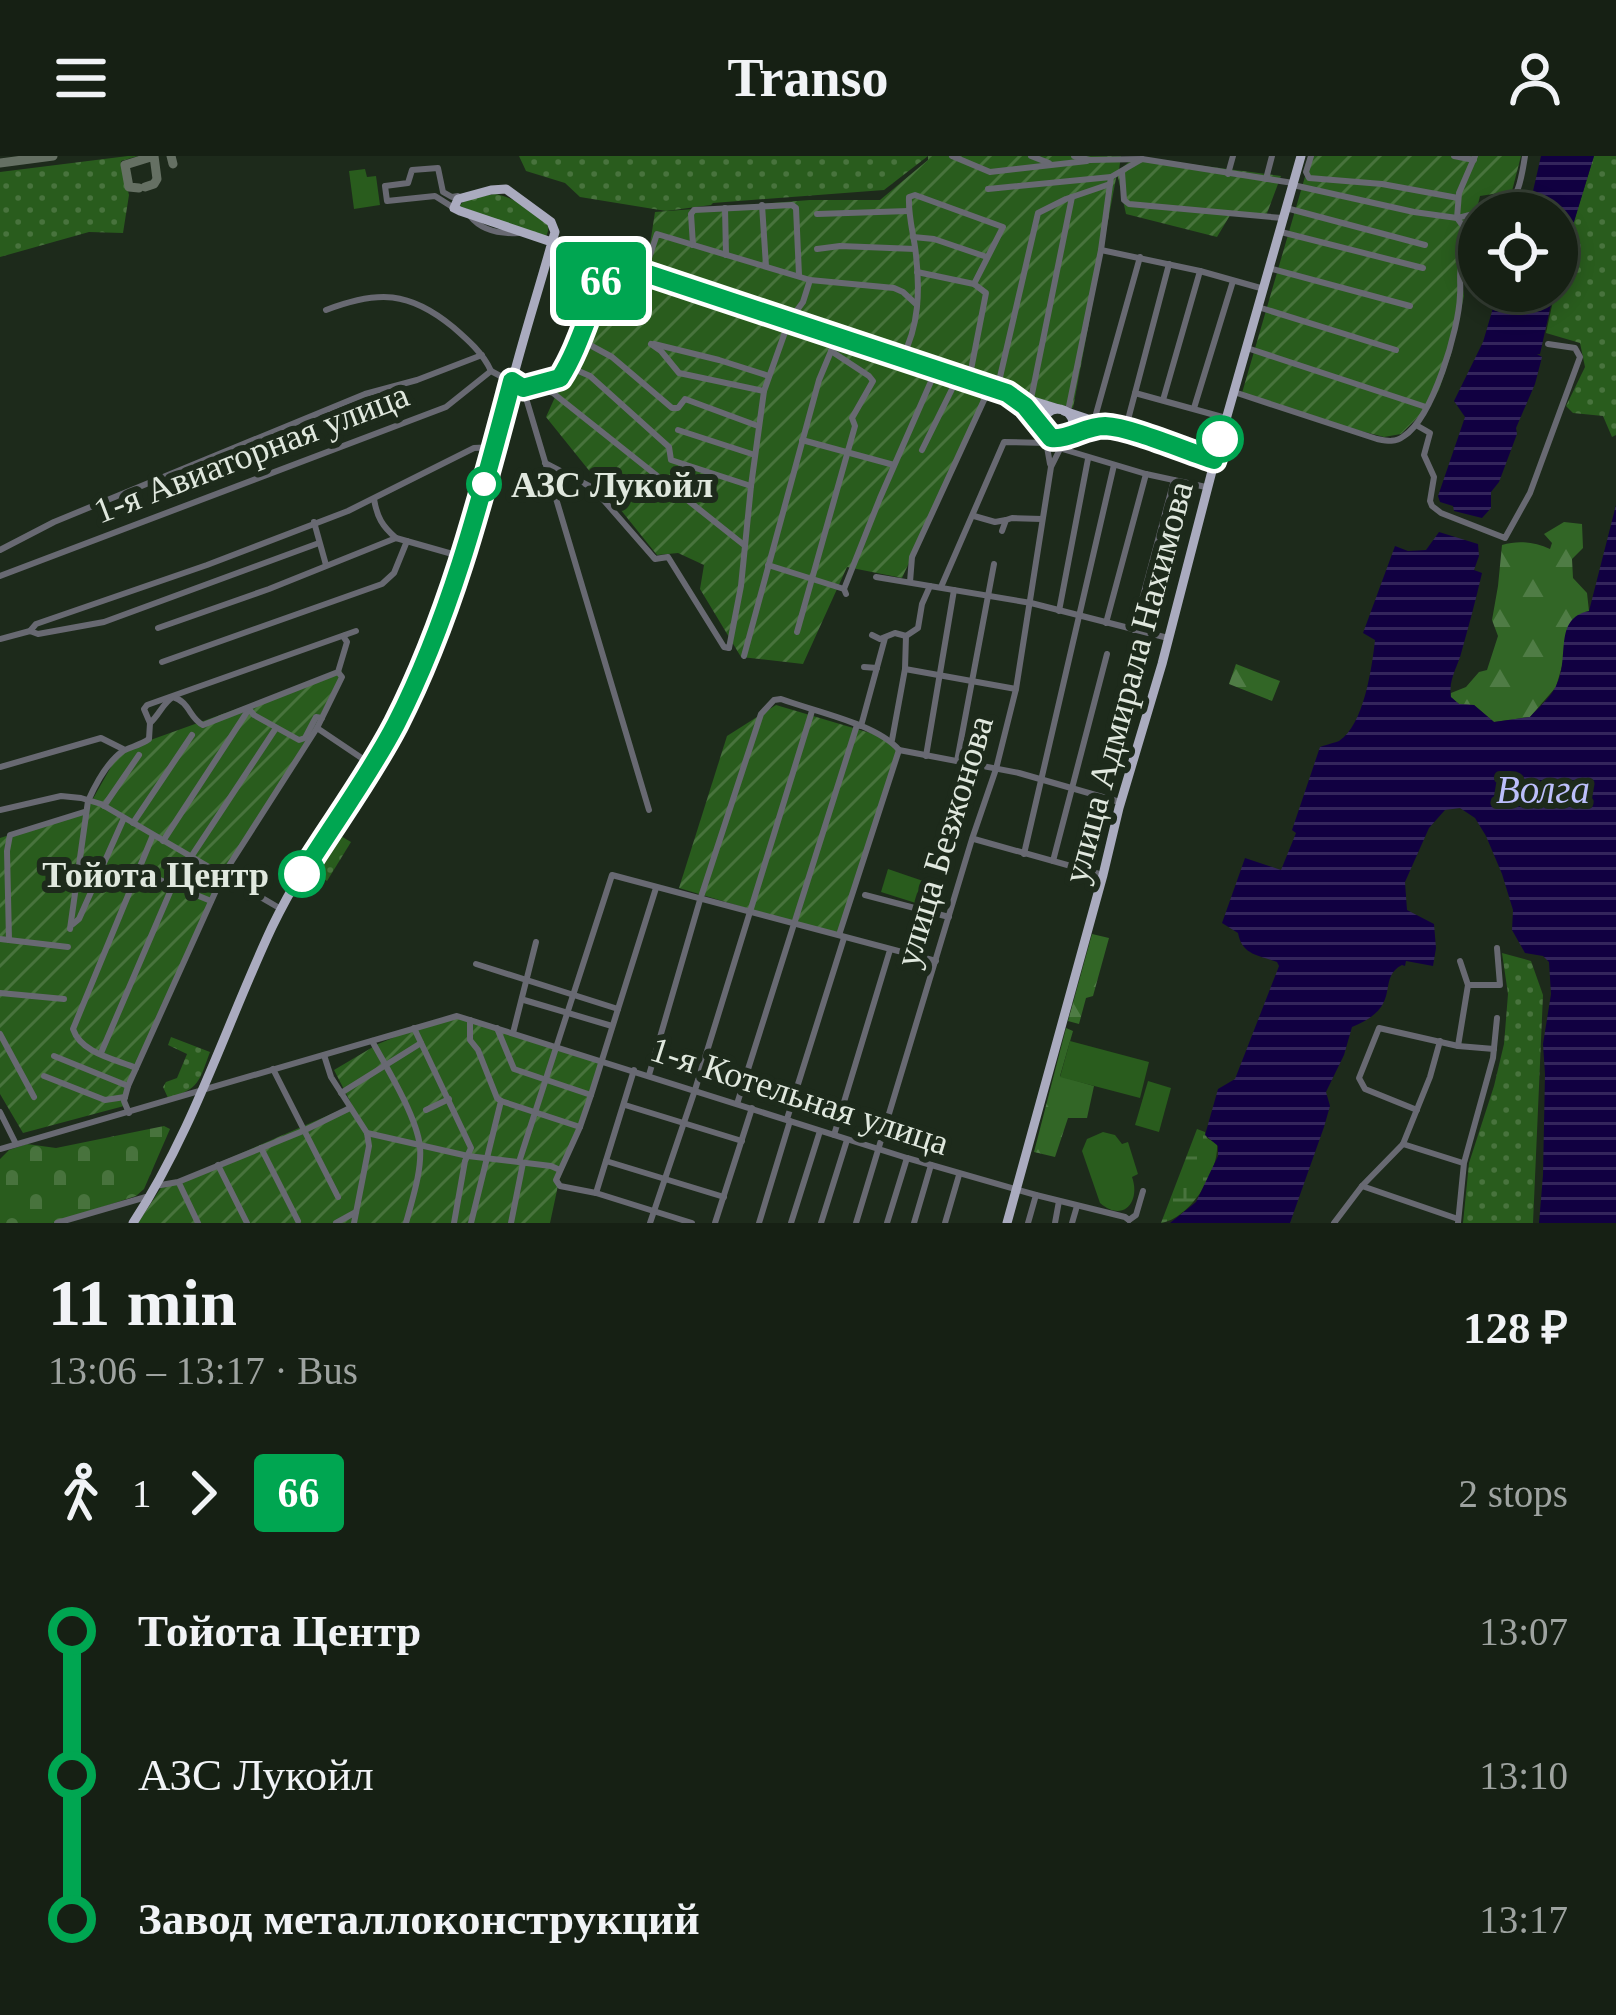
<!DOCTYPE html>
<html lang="en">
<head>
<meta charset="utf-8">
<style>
	:root { --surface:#162014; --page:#1f281d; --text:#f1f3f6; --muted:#9ea3a0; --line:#353e34 }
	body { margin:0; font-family:"Times New Roman",serif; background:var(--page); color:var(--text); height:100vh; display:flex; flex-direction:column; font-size:45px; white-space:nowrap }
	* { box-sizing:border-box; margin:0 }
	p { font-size:39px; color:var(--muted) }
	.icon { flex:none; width:66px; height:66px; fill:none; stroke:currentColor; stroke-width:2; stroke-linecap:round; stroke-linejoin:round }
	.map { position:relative; height:1067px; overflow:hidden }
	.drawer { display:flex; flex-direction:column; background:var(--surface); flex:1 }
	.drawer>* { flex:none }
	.badge { padding:0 24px; border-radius:9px; font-size:42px; line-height:78px }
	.buttons { position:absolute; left:1458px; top:36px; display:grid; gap:24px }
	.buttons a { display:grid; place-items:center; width:120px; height:120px; border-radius:50%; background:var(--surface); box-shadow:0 6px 18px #0003,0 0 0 3px var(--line); font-size:60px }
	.map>.badge { position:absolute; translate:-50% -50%; box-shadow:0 0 0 6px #fff }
	.legs { display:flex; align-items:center; gap:18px; height:132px; padding:0 48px; font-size:39px }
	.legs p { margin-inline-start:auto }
	.head { display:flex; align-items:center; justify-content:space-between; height:204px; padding:0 48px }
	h1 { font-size:66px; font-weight:800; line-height:90px }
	ul { padding:0 48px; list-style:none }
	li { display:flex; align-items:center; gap:42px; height:144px; font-size:45px }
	li i { display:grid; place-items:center; width:18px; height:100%; margin:0 15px; background:currentColor }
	li i::after { content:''; width:30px; height:30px; margin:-15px; border:9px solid; border-radius:50%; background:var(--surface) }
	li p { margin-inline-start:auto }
	li:first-child i { background:linear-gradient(#0000 50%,currentColor 0) }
	li:last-child i { background:linear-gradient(currentColor 50%,#0000 0) }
	header { display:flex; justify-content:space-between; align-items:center; height:156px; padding:0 48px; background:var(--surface); font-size:54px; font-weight:800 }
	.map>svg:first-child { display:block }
</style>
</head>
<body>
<header><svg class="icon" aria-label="menu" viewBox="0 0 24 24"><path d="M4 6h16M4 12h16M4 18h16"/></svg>Transo<svg class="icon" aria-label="person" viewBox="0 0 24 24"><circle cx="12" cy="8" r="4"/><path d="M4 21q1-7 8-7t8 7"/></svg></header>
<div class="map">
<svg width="1616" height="1067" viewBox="0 0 1616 1067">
	<defs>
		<pattern id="grass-dots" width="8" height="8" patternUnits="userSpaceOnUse" patternTransform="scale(3)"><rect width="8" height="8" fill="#295c1d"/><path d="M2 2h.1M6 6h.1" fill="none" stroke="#48733d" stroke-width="1.8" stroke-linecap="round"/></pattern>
		<pattern id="forest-firs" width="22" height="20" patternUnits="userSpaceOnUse" patternTransform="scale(3)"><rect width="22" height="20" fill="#326626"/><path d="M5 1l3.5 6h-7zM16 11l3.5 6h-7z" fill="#4f7c45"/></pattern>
		<pattern id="wetland-marsh" width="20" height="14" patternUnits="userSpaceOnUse" patternTransform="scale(3)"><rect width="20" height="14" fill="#295c1d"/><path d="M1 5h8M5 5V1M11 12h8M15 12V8" fill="none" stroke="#48733d"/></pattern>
		<pattern id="cemetery-stones" width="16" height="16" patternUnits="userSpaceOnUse" patternTransform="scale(3)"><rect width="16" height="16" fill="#295c1d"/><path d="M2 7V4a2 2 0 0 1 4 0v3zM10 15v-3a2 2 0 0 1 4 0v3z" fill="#48733d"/></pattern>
		<pattern id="garden-furrows" width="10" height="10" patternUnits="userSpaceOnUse" patternTransform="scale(3)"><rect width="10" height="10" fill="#295c1d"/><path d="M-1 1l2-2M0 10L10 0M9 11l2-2" fill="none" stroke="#48733d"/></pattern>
		<pattern id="water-rules" width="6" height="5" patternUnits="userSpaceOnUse" patternTransform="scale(3)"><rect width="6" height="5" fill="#110041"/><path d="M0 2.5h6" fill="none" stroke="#33255c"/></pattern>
	</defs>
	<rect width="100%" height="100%" fill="#1d2a1b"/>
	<!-- grass -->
	<g fill="url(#grass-dots)">
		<polygon points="128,0 138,0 121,5 129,39 123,77 89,76 0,101 0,16"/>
		<polygon points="519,0 928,0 884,34 713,47 711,49 666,55 580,41 565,27 526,15"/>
		<polygon points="1594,0 1616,0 1616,279 1612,281 1603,260 1573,257 1566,250 1585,211 1580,187 1546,177 1562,104"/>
		<path d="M495,38C507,39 545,58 548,71C549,74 547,78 546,81L459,50L466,43Z"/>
		<polygon points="334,676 351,686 327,725 315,718 312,712"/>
		<polygon points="1502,797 1531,805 1543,839 1533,1067 1463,1067 1469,1007 1494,930 1504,888 1508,838"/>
		<path d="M171,881L210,896C199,925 200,933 168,942L163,931L166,926L177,922L187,898L168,889Z"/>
	</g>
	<!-- forest -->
	<g fill="url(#forest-firs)">
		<path d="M1564,366L1582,368L1583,392L1572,403L1573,422L1587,437L1589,455L1566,496L1556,531L1530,561L1494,566L1474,549L1459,548L1450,541L1451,537L1466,531L1479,516L1487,514L1498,480L1492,464L1498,430L1502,389C1519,384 1534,386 1550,393L1552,387L1544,378Z"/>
		<polygon points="1236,508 1280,525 1272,545 1229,528"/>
		<polygon points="1092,778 1109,782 1093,840 1086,842 1079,868 1068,865"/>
		<polygon points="1066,872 1073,875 1060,920 1094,930 1087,962 1068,962 1055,1001 1034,996"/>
	</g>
	<!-- wetland -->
	<path fill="url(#wetland-marsh)" d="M1197,973L1205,976L1207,982L1217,988C1219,1017 1189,1063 1161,1067Z"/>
	<!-- cemetery -->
	<polygon fill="url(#cemetery-stones)" points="164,970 170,973 144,1033 136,1040 53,1067 0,1067 0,1003 9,994 27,988 56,992"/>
	<!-- park -->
	<g fill="#295c1d">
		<polygon points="365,13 367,21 376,20 380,49 354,53 349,15"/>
		<polygon points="888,713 929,727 922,749 881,736"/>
		<polygon points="1070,885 1149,906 1140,942 1060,921"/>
		<polygon points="1148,925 1171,932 1159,976 1135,969"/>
		<path d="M1103,976L1115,979L1122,988L1128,986L1138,1018L1132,1021C1141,1046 1123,1067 1100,1047L1082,995L1087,983Z"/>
	</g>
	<!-- garden -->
	<g fill="url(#garden-furrows)">
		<polygon points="928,0 1121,0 1119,14 1135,1 1281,20 1266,60 1232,56 1217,81 1126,58 1117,17 1073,252 1009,235 647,108 655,56 810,44 880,44 928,4"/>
		<polygon points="1311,0 1521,0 1512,35 1480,40 1461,118 1464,140 1451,198 1439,234 1429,250 1401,278 1384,281 1312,262 1242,237"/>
		<polygon points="614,111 989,232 902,422 847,411 803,508 741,501 700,433 704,409 678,397 657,399 546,261"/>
		<polygon points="342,515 315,570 218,725 126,929 124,950 23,977 0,938 0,682 86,655 120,595"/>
		<polygon points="776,549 887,582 897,596 839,780 679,732 727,580"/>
		<polygon points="457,862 601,906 559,1025 550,1067 138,1067 161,1032 352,949 334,914 378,888 412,874"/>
	</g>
	<!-- water -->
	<g fill="url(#water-rules)">
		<polygon points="1541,0 1594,0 1557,122 1557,57 1528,57"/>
		<polygon points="1498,135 1554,135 1540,198 1537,198 1542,201 1535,228 1516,272 1517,278 1499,326 1491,336 1491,352 1482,362 1454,355 1453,350 1440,346 1438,340 1465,261 1454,245 1483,186"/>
		<path d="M1616,349V1067H1539L1543,1019L1545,918L1543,888L1551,838L1549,806L1543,800L1525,797L1512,774L1513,754L1502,718L1486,680L1475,662L1460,652L1445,654L1429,672L1405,726L1407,754L1434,768L1436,792L1433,810L1406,805L1405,810L1402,809C1375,823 1405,850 1352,871L1344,899L1326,936L1330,950L1324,971L1290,1067H1170L1196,1046L1218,1000V990L1205,979L1218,933L1235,923L1279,810L1277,806C1258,799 1242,799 1238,777L1222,767L1245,702L1281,714L1296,677L1292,674L1320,591C1322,590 1337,586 1339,585C1364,569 1372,511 1375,484L1363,477L1395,390L1408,395L1426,394L1439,376L1478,388L1479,400L1474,414L1482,417C1476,443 1469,469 1462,494C1458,511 1448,523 1451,541L1459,548L1474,549L1494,566L1530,561C1538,552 1551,541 1556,530C1571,502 1552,463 1589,455Z"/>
	</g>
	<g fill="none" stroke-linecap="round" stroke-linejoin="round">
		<!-- taxiway -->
		<g stroke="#657063" stroke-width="9">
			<polyline points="171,0 173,8"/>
			<polyline points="0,7 53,0"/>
			<polyline points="139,32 129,31 125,9 154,0 157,23 154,28 145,31"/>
		</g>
		<!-- minor -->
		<g stroke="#686972" stroke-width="6">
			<polyline points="952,0 990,16 1087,5"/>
			<polyline points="1031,0 1049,7"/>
			<polyline points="1074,0 1090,4 1142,3 1293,27"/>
			<polyline points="1311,0 1306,16 1309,22 1382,28 1458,42"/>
			<polyline points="1454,0 1474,4"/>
			<path d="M1475,0L1459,37L1457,62C1509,48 1516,59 1525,0"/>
			<polyline points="1122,16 1124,44 1129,48 1282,62"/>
			<polyline points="1228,18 1233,0"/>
			<polyline points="1266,23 1272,0"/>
			<polyline points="1293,29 1414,56 1457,62 1469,78"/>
			<polyline points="988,33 1111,21"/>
			<polyline points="762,49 766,110"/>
			<polyline points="454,52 435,40 387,45 385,30 408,27 412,14 438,12 443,36 452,41 458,40"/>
			<polyline points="725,52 726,99"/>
			<polyline points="1286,52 1425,89"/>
			<polyline points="817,58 909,55"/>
			<path d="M470,60C481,74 500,78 518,77"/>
			<polyline points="1281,76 1423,112"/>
			<polyline points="913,81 934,83 987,101"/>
			<polyline points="693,89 691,58 694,54 792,49 796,52 799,119"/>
			<polyline points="817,93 840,90 915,93"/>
			<polyline points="1101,94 1200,115 1264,133"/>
			<polyline points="1269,112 1410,150"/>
			<polyline points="917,116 974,128 986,137 969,224"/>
			<polyline points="644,117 657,78 810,124 803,146 789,165 764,235 751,330 741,430 729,492"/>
			<polyline points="810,124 894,132 903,136 917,149"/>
			<polyline points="598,131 619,143"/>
			<polyline points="1258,151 1396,194"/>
			<path d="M326,154C378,134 409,135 453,171C468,184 483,197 491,215"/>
			<polyline points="577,182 612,201 672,252 678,252 685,243 758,270"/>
			<polyline points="651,188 661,195 679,217 764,235"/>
			<polyline points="654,188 719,204 769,220"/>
			<polyline points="1247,192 1426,251"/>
			<path d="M902,202C919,170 920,135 916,99C914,79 908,61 909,41L915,39L1003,71L974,128"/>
			<polyline points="567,210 590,220 669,291 671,304 751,330"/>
			<polyline points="533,231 553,237 744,389"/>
			<path d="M523,232L560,222C582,187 590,144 612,107"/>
			<polyline points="997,234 1038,57 1066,43 1110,28"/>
			<path d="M1234,236L1377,283C1387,285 1395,287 1404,280C1433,261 1459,173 1460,139C1461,130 1459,120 1461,111C1464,92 1475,75 1479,56"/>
			<polyline points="1135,237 1226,262"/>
			<polyline points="1031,243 1072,41"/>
			<polyline points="1163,244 1200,115"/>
			<polyline points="1194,252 1233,125"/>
			<polyline points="1072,263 1068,255 1101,94 1111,21 1142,3"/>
			<polyline points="1094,265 1140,101"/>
			<polyline points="1416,269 1430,277 1424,299 1434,321 1430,345 1432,350 1441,357 1505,382 1530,337 1580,201 1575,192 1548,188"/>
			<polyline points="678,274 755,299"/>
			<polyline points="1044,274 1050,308"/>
			<polyline points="1125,275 1169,108"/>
			<polyline points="802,284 894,309"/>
			<polyline points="1059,292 1146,318 1206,331"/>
			<polyline points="922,294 958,221"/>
			<polyline points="545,307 593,332 655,403 668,401 724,491 729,492"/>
			<path d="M374,343C377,361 382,370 396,382"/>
			<polyline points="974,360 995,366 1006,364"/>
			<polyline points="314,366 326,409"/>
			<polyline points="1002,375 1006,364 1012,362 1042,363"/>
			<polyline points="0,394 54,366 365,238 417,224 482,199"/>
			<polyline points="768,409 844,433"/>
			<polyline points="0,420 446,251 491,215 523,232 649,654"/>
			<polyline points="876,421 1031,447 1168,482"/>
			<polyline points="910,426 912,401 990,231"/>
			<polyline points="941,431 1004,286 1047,287"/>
			<polyline points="846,438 844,433 880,342 936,214"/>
			<polyline points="1059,455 1088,303"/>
			<polyline points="1106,467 1146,318"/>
			<polyline points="158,472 269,433 396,382 463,401"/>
			<polyline points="1134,474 1174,324"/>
			<polyline points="30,475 36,468 207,409 348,355 474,292 494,291"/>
			<polyline points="797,476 855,270 852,262 873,225 869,220 831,195"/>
			<polyline points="872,479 880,483 895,477 906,480"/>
			<polyline points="0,483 30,475 38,478 104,466 319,387"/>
			<polyline points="744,500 819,224 837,181"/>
			<polyline points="162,506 382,428 394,417 407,385"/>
			<polyline points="864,511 877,512"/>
			<polyline points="905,513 1016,533"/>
			<polyline points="150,567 144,553 147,549 356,475"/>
			<polyline points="861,570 885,482"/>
			<polyline points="317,572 369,607"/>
			<polyline points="892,584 905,513 906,480 918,472 922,448 930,430"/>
			<polyline points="899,594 1019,617 1120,646"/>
			<polyline points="926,600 954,434"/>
			<polyline points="957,605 994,408"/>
			<polyline points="0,611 101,582 123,593"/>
			<polyline points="104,650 139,599"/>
			<polyline points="0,654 61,640 81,642 101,648 281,753"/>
			<polyline points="133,667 192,579"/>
			<polyline points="974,683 1103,719"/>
			<polyline points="163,685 249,553 254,559 299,584 305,582 316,561 322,562"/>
			<polyline points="1024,698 1114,309"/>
			<polyline points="191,701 276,572"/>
			<polyline points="1053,705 1107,498"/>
			<polyline points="138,715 211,745"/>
			<polyline points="656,732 591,939 580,971 556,1024 560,1030 596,1037 692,1067"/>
			<polyline points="865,739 949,761"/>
			<polyline points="73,768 79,763 124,662"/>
			<path d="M70,773L88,645C96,627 107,606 123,595C130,591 141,589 149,583L150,567C159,559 163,547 173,541C190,546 189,562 203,569L338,516L347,486L343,480"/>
			<polyline points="839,779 899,594"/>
			<polyline points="0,783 68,791"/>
			<polyline points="9,784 7,695 10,679 84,656"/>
			<polyline points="476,808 618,853"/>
			<polyline points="1468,829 1500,829 1497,792"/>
			<polyline points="0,837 64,843"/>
			<polyline points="524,844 612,870"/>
			<polyline points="470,864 470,884 478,894 497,942 501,945 471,1067"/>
			<polyline points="414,872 471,992 465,1005 454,1067"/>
			<polyline points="497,872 514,913 591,939"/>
			<polyline points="513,877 536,786"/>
			<polyline points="0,878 34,941"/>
			<path d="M372,885C387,912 417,961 420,991C422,1015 412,1044 406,1067"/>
			<polyline points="1458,890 1468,829 1460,805"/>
			<polyline points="101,897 173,729"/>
			<polyline points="324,899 331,921 367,977 369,990 354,1067"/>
			<polyline points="54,900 128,930"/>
			<path d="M136,912C114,903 81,897 73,873L153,679"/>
			<polyline points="273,913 338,1041"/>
			<path d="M649,919L700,744L761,558L774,544L781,543C816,556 877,568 899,594"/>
			<polyline points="44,920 105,944 125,941"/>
			<polyline points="341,937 421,887"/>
			<polyline points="501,945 580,971"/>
			<polyline points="737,948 857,569"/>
			<polyline points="625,949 742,985"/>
			<polyline points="426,954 449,943"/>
			<polyline points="1417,954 1365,933 1359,922 1379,872 1458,890 1494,893"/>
			<polyline points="0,956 16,988"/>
			<polyline points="129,957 124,945 128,930 223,719 317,572 342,521 338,516"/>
			<polyline points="787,963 844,782"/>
			<polyline points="367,977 468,1000 551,1010 560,1014"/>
			<polyline points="834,979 890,794"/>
			<polyline points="1403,988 1463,1007"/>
			<polyline points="261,992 298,1065"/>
			<polyline points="0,993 457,860 907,1002 1036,1039 1125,1061 1129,1064"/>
			<polyline points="606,1005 724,1041"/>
			<polyline points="519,1006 612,719 936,805"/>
			<polyline points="218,1009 247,1067"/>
			<polyline points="179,1027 198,1067"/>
			<polyline points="155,1030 178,1026 303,975 350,952"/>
			<polyline points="1362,1030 1458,1063"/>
			<polyline points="596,1037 634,914"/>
			<polyline points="1129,1064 1136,1059 1143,1035"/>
			<polyline points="57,1067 146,1041"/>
			<polyline points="336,1067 356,1056"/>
			<polyline points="511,1067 523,1007"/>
			<polyline points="650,1067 695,934 812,555"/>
			<polyline points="715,1067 752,952"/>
			<polyline points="759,1067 790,965"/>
			<polyline points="791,1067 820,975"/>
			<polyline points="821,1067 847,984"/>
			<polyline points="856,1067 972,683 996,613 1016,533 1051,311 1066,281"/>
			<polyline points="887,1067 907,1002"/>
			<polyline points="914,1067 931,1009"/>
			<polyline points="945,1067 959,1019"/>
			<polyline points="1028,1067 1036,1039"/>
			<polyline points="1055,1067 1059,1045"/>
			<polyline points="1072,1067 1077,1050"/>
			<polyline points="1334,1067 1362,1030 1403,988 1430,921 1440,885"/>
			<polyline points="1458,1067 1464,1007 1493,902 1497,862"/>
		</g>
		<!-- major -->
		<g stroke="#aaabbf" stroke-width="9">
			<polyline points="1017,243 1041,270"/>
			<circle cx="1058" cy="268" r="15"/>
			<polyline points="1064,255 1214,305"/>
			<path d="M133,1067C193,976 226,869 272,771C314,684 378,609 418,520C461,426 484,325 512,226C524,179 539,133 552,86L555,76L551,66L506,33L491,34L458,43L454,52L460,55C659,122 858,191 1059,253"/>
			<polyline points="1007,1067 1103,719 1119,652 1162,508 1219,288 1301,0"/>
		</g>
	</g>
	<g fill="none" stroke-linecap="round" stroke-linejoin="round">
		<!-- line-1 casing -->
		<g stroke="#fff" stroke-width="27">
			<path id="line-1" d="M302,718C333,668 369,620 396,568C451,460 481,342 512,225L523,232L560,222C582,188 591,143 612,106L1007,237L1025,250L1051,282C1069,284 1085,270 1105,270C1131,271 1188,296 1214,304L1220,283"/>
		</g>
		<!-- line-1 -->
		<use href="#line-1" stroke="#00a651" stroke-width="18"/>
	</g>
	<!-- markers -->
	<g fill="#fff" stroke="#00a651" stroke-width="6">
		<circle cx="1220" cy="283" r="21"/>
		<circle cx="484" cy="328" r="15"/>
		<circle cx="302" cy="718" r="21"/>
	</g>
	<g text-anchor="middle" stroke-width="12" stroke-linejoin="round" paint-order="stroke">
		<!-- street labels -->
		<g font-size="36" fill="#e0e8de" stroke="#1d2a1b">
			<text transform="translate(251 296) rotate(-21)" y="13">1-я Авиаторная улица</text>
			<text transform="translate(1127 526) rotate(-75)" y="13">улица Адмирала Нахимова</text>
			<text transform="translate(943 685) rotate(-73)" y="13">улица Безжонова</text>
			<text transform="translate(800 939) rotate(18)" y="13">1-я Котельная улица</text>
		</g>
		<!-- stop labels -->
		<g font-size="36" font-weight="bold" fill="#e0e8de" stroke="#1d2a1b" text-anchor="start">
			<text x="511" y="341">АЗС Лукойл</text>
			<text x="269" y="731" text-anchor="end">Тойота Центр</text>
		</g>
		<!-- water labels -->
		<g font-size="39" font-style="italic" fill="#bcbffb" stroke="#1d2a1b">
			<text x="1543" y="647">Волга</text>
		</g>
	</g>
</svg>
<div class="buttons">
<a><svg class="icon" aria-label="locate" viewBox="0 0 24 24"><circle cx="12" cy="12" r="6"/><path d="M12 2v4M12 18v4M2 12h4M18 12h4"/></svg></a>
</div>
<b class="badge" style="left:601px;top:125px;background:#00a651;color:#fff">66</b>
</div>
<section class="drawer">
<div class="head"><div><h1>11 min</h1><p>13:06 – 13:17 · Bus</p></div><b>128 ₽</b></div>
<div class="legs"><svg class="icon" aria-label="walk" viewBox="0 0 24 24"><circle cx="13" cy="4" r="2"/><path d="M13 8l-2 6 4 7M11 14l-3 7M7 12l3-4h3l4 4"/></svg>1<svg class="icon" aria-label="forward" viewBox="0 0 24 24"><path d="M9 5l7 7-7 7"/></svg><b class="badge" style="background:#00a651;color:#fff">66</b><p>2 stops</p></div>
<ul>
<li><i style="color:#00a651"></i><b>Тойота Центр</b><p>13:07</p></li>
<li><i style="color:#00a651"></i><span>АЗС Лукойл</span><p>13:10</p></li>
<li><i style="color:#00a651"></i><b>Завод металлоконструкций</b><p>13:17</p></li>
</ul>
</section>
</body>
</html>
